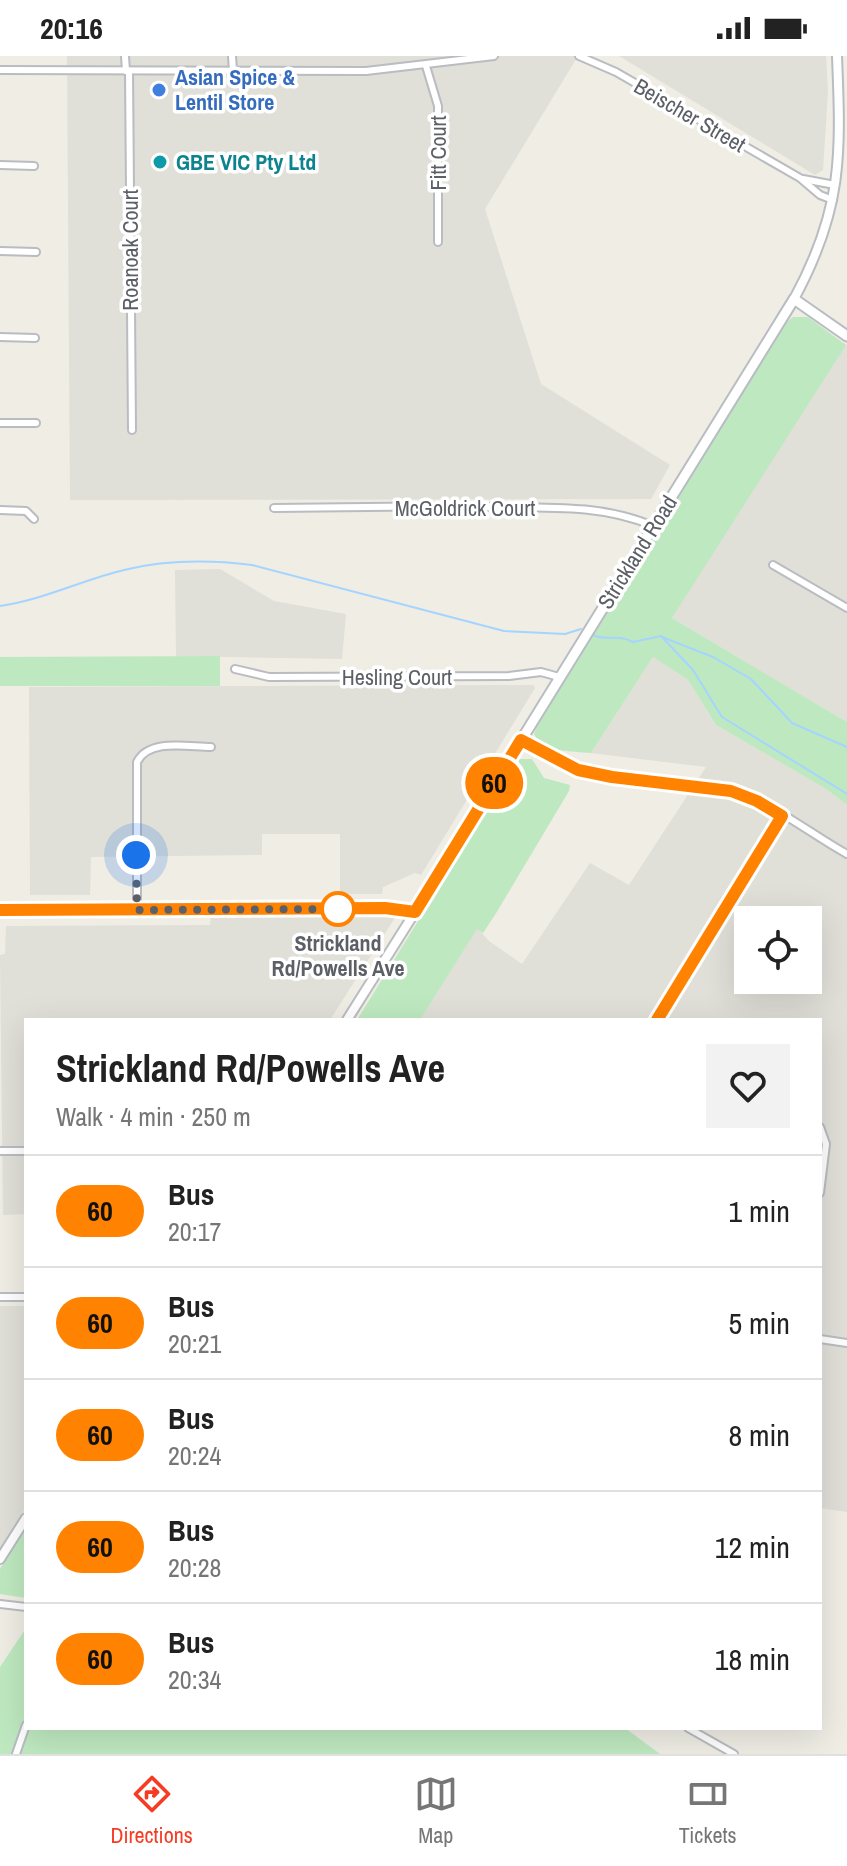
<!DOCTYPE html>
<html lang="en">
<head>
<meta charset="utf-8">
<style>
	:root { --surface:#fff; --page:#f2f2f2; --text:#222; --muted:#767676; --line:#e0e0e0; --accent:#f63b23 }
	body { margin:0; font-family:"Archivo Narrow",sans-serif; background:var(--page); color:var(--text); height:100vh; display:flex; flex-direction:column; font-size:30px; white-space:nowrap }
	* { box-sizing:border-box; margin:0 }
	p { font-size:26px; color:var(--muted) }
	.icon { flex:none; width:44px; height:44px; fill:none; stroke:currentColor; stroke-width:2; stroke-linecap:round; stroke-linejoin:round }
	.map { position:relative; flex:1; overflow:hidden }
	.details { position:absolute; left:24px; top:962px; width:798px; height:712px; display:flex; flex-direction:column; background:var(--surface); border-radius:0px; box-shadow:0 8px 32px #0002 }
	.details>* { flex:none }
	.badge { padding:0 16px; border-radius:26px; font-size:28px; line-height:52px }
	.controls { position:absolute; left:734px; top:850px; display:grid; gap:16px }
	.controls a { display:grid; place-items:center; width:88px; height:88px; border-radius:0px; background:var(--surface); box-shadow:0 8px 32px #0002; font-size:40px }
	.you { position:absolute; width:40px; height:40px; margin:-20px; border:6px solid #fff; border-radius:50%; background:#1a73e8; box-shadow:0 0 0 12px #1a73e833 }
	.map>.badge { position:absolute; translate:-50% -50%; box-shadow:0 0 0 4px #fff }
	.round { display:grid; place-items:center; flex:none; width:84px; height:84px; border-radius:0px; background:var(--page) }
	.headline { display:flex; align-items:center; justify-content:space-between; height:136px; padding:0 32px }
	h1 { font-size:38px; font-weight:800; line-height:60px }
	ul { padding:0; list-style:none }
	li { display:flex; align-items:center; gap:24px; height:112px; padding:0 32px; border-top:2px solid var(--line) }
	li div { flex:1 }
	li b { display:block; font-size:30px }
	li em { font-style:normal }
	li .badge { min-width:88px; font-weight:700; text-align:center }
	.status { display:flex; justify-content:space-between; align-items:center; height:56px; padding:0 40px; background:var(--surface); direction:ltr }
	.status svg { height:22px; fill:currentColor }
	.dock { display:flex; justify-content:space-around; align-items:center; height:112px; border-top:2px solid var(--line); background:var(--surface); font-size:22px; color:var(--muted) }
	.dock a { display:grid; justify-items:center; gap:4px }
	.dock .active { color:var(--accent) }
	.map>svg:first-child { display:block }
</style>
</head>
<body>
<div class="status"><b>20:16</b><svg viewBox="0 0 49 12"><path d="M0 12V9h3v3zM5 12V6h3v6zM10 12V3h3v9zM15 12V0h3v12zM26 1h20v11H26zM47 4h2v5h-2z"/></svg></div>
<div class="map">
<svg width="847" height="1698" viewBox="0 0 847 1698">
	<rect width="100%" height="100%" fill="#efede4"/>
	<!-- industrial -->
	<g fill="#e0dfd8" fill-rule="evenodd">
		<polygon points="67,0 578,0 485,153 541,328 670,409 651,443 70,444"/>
		<polygon points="619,0 826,0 828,35 823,114 815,119"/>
		<polygon points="844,287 847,289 847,666 672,562"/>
		<polygon points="220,513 274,545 346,558 342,603 176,600 175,514"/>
		<path d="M653,601L688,624L716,669L826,733L847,749V1456L820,1452V964H420L477,872L489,885L522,908L590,807L629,829L706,711L591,697ZM748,864H808V924H748Z"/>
		<polygon points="533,629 535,632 421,819 415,817 383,831 382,838 340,838 340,778 262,778 262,799 91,801 90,839 30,839 29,631"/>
		<polygon points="396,860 330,964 26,964 26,1158 3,1159 0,899 5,898 6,870 210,869 211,861"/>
		<polygon points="0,1250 26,1250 26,1451 0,1494"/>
	</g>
	<!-- green -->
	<g fill="#bee9c0">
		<path d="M793,261H808L846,289L672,562L847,666V749L826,733L716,669L688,624L653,601L591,697C572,695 543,697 534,678L544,653L784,268Z"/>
		<polygon points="220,600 220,630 0,630 0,601"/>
		<polygon points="518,703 532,703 544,722 570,729 569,735 495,859 483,877 477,873 420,964 357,964"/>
		<polygon points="26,1471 26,1542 0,1538 0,1513"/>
		<polygon points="26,1572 26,1672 625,1672 660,1698 0,1698 0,1611"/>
	</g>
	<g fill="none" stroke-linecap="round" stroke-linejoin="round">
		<!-- stream -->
		<g stroke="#a4d4ff" stroke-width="2">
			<path d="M0,550C43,544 82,524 124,514C165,504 211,504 252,509L504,575L565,578L581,573"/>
			<path d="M593,579C607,586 616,577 633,586L661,580L693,614L722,661L847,738"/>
			<polyline points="662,581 713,601 751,623 792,667 847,691"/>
		</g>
		<!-- minor casing -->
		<g stroke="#b9bcc1" stroke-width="10">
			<g id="minor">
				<polyline points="125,0 126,15"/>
				<polyline points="232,0 233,15"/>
				<polyline points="579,0 616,16 800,122 820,139 833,144"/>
				<polyline points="426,10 438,50 438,186"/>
				<polyline points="0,14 366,15 494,0"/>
				<polyline points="129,15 132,374"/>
				<polyline points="0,109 34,110"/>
				<polyline points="803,123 835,129"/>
				<polyline points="0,195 36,196"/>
				<polyline points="0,281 35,282"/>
				<polyline points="0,367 36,367"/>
				<path d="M274,452L460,450C524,454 593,444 653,470"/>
				<polyline points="0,454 26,455 34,463"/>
				<polyline points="773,509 847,552"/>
				<polyline points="235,613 269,621 509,620 541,616 559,621"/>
				<path d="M521,684C542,696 563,710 587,717C635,729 686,722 734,736C772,746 812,779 847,798"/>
				<path d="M137,854V706C149,682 188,691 211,691"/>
				<polyline points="657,964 782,760"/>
				<polyline points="820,1071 826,1088 820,1137"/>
				<polyline points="0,1095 26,1095"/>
				<polyline points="0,1241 26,1241"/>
				<polyline points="820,1283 847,1287"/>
				<polyline points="0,1548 26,1551"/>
				<polyline points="688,1672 734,1698"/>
				<polyline points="16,1698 26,1669"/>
			</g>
		</g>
		<!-- tertiary casing -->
		<g stroke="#b9bcc1" stroke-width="12">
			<g id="tertiary">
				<path d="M794,243C843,153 841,99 837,0"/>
				<polyline points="347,964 415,856"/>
				<polyline points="0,1503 26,1462"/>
			</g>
		</g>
		<!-- secondary casing -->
		<g stroke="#b9bdc3" stroke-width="13">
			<polyline id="secondary" points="0,854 385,852 415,856 794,243 847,280"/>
		</g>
		<!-- minor -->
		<use href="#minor" stroke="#fff" stroke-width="6"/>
		<!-- tertiary -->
		<use href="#tertiary" stroke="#fff" stroke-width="8"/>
		<!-- secondary -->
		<use href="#secondary" stroke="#fff" stroke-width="9"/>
	</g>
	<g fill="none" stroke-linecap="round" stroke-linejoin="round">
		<!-- line casing -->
		<g stroke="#fff" stroke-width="18">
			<polyline id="line" points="0,854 385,852 415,856 521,684 578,714 612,721 731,735 757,745 782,760 657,964"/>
		</g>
		<!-- line -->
		<use href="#line" stroke="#ff8200" stroke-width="12"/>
		<!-- walk -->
		<polyline stroke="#5c6066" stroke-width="8" stroke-dasharray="0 14.4" points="136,799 137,854 338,853"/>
	</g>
	<!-- markers -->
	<circle fill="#3f7fe0" stroke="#fff" stroke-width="3" cx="159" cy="34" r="8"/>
	<circle fill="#0f9aa8" stroke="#fff" stroke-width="3" cx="160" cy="106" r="8"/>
	<circle fill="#fff" stroke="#ff8200" stroke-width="4" cx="338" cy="853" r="16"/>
	<g text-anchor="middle" stroke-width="7" stroke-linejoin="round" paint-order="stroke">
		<!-- shop labels -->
		<g font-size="22" font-weight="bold" fill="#366cbe" stroke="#fff" text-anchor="start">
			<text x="175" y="29">Asian Spice &amp;<tspan x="175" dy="25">Lentil Store</tspan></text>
		</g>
		<!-- street labels -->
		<g font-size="22" fill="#5c6066" stroke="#fff">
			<text transform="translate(690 59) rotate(30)" y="8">Beischer Street</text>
			<text transform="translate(438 97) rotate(-90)" y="8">Fitt Court</text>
			<text transform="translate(130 194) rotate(-90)" y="8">Roanoak Court</text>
			<text x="465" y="460">McGoldrick Court</text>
			<text transform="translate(637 496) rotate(-58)" y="8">Strickland Road</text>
			<text x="397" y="629">Hesling Court</text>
		</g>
		<!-- culture labels -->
		<g font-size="22" font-weight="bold" fill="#0d838f" stroke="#fff" text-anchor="start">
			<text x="176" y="114">GBE VIC Pty Ltd</text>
		</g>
		<!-- stop labels -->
		<g font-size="22" font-weight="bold" fill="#5c6066" stroke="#fff">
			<text x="338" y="895">Strickland<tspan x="338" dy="25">Rd/Powells Ave</tspan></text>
		</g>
	</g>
</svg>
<div class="controls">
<a><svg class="icon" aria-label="locate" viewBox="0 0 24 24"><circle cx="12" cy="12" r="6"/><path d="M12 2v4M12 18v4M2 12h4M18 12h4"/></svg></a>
</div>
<div class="you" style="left:136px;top:799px"></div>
<b class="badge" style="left:494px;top:727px;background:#ff8200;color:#111">60</b>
<section class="details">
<div class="headline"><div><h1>Strickland Rd/Powells Ave</h1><p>Walk · 4 min · 250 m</p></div><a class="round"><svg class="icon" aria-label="heart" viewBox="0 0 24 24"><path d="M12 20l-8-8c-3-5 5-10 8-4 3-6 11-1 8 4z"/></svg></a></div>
<ul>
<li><span class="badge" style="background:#ff8200;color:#111">60</span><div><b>Bus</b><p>20:17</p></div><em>1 min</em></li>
<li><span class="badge" style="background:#ff8200;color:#111">60</span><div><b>Bus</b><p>20:21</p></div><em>5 min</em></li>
<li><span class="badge" style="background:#ff8200;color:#111">60</span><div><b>Bus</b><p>20:24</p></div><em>8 min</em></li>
<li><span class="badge" style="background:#ff8200;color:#111">60</span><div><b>Bus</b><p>20:28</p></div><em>12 min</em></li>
<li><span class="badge" style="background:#ff8200;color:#111">60</span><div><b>Bus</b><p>20:34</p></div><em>18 min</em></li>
</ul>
</section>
</div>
<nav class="dock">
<a class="active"><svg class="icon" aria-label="directions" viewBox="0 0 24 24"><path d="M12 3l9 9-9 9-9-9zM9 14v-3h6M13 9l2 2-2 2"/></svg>Directions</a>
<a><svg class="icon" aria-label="map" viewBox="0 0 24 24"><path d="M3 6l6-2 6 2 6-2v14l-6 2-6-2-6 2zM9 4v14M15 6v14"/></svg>Map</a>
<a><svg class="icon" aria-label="tickets" viewBox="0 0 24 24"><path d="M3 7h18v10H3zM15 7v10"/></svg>Tickets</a>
</nav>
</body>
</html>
